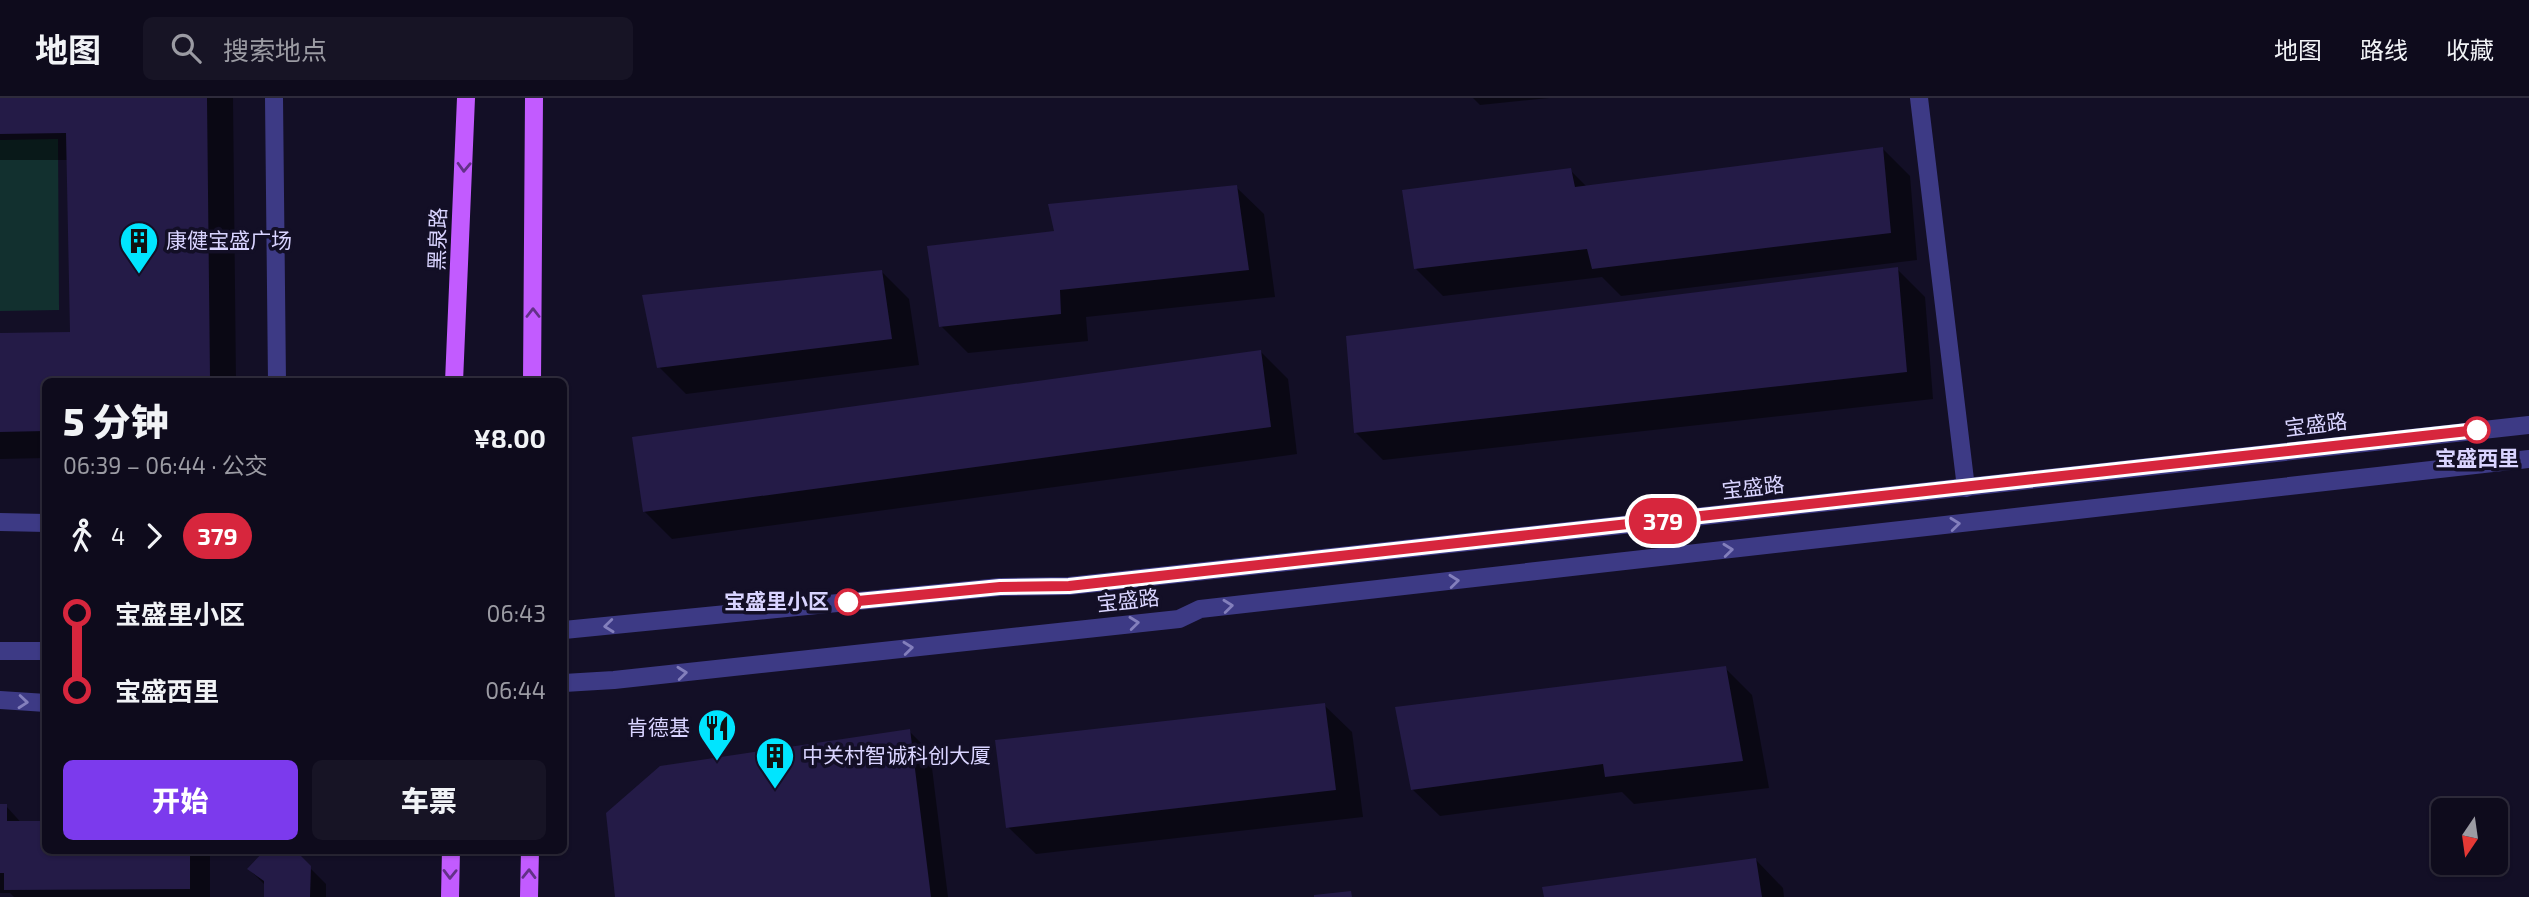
<!DOCTYPE html>
<html lang="zh">
<head>
<meta charset="utf-8">
<style>
	:root { --surface:#0e0b1c; --page:#171425; --text:#f1f3f6; --muted:#9b9ba3; --line:#2e2b3b; --accent:#7c3aed }
	body { margin:0; font-family:"Exo 2","Noto Sans SC",sans-serif; background:var(--page); color:var(--text); height:100vh; display:flex; flex-direction:column; font-size:26px; white-space:nowrap }
	* { box-sizing:border-box; margin:0 }
	p { font-size:23px; color:var(--muted) }
	.icon { flex:none; width:38px; height:38px; fill:none; stroke:currentColor; stroke-width:2; stroke-linecap:round; stroke-linejoin:round }
	.map { position:relative; flex:1; overflow:hidden }
	.details { position:absolute; left:42px; top:280px; width:525px; height:476px; display:flex; flex-direction:column; background:var(--surface); border-radius:10px; box-shadow:0 2px 5px #0004,0 0 0 2px var(--line) }
	.details>* { flex:none }
	.badge { padding:0 14px; border-radius:23px; font-size:24px; line-height:46px }
	.needle { width:46px; rotate:193deg }
	.tools { position:absolute; left:2431px; top:700px; display:grid; gap:14px }
	.tools a { display:grid; place-items:center; width:77px; height:77px; border-radius:10px; background:var(--surface); box-shadow:0 2px 5px #0004,0 0 0 2px var(--line); font-size:35px }
	.map>.badge { position:absolute; translate:-50% -50%; box-shadow:0 0 0 4px #fff }
	.legs { display:flex; align-items:center; gap:10px; height:77px; padding:0 21px; font-size:23px }
	.legs p { margin-inline-start:auto }
	.headline { display:flex; align-items:center; justify-content:space-between; height:119px; padding:0 21px }
	h1 { font-size:38px; font-weight:800; line-height:52px }
	.primary-button { display:flex; gap:14px; margin-top:auto; padding:14px 21px }
	.primary-button a { flex:1; height:80px; border-radius:10px; background:var(--accent); color:#fff; font-size:28px; font-weight:800; line-height:80px; text-align:center }
	.primary-button a+a { background:var(--page); color:var(--text) }
	ul { padding:0 21px; list-style:none }
	li { display:flex; align-items:center; gap:24px; height:77px; font-size:26px }
	li i { display:grid; place-items:center; width:10px; height:100%; margin:0 9px; background:currentColor }
	li i::after { content:''; width:18px; height:18px; margin:-9px; border:5px solid; border-radius:50%; background:var(--surface) }
	li p { margin-inline-start:auto }
	li:first-child i { background:linear-gradient(#0000 50%,currentColor 0) }
	li:last-child i { background:linear-gradient(currentColor 50%,#0000 0) }
	header { display:flex; align-items:center; gap:42px; box-sizing:border-box; height:98px; padding:0 35px; background:var(--surface); border-bottom:2px solid var(--line) }
	header strong { font-size:33px }
	nav { display:flex; gap:38px; margin-inline-start:auto; font-size:24px }
	.search { width:490px; height:63px; background:var(--page); display:flex; align-items:center; gap:18px; box-sizing:border-box; padding:0 24px; border-radius:10px; color:var(--muted); font-size:26px }
	.map>svg:first-child { display:block }
</style>
</head>
<body>
<header>
<strong>地图</strong>
<div class="search"><svg class="icon" aria-label="search" viewBox="0 0 24 24"><circle cx="10" cy="10" r="6"/><path d="M15 15l6 6"/></svg>搜索地点</div>
<nav><a>地图</a><a>路线</a><a>收藏</a></nav>
</header>
<div class="map">
<svg width="2529" height="799" viewBox="0 0 2529 799">
	<rect width="100%" height="100%" fill="#130f26"/>
	<!-- green -->
	<polygon fill="#12302f" points="58,41 59,212 0,213 0,42"/>
	<!-- shadow -->
	<g fill="#0007">
		<polygon points="0,0 233,0 236,284 46,284 46,360 0,361 0,237 72,236 69,62 0,62"/>
		<polygon points="1473,0 1549,0 1480,7"/>
		<polygon points="1883,51 1910,78 1917,162 1621,198 1602,179 1443,198 1416,171 1570,72 1588,90"/>
		<polygon points="1236,89 1264,116 1275,199 1086,219 1088,243 968,255 941,228 1056,135"/>
		<polygon points="1897,171 1925,199 1933,301 1383,362 1355,334"/>
		<polygon points="882,174 909,201 919,267 686,296 659,269"/>
		<polygon points="1261,254 1288,281 1297,356 672,441 644,413"/>
		<polygon points="1725,570 1752,597 1769,690 1634,706 1622,694 1440,718 1412,691"/>
		<polygon points="1324,607 1352,634 1363,719 1036,756 1008,729"/>
		<polygon points="909,633 930,654 948,799 617,799"/>
		<polygon points="0,708 6,708 46,752 210,752 210,799 14,799 10,795 0,795"/>
		<polygon points="292,752 326,786 326,799 265,799 265,787 249,771"/>
		<polygon points="1756,762 1783,790 1784,799 1546,799"/>
	</g>
	<!-- building -->
	<g fill="#241b47">
		<polygon points="0,0 207,0 210,280 207,284 46,284 46,333 0,334 0,235 70,234 66,35 0,36"/>
		<polygon points="1883,49 1891,135 1592,171 1587,151 1414,171 1402,92 1571,70 1575,89"/>
		<polygon points="1237,87 1249,172 1060,192 1061,216 939,229 927,148 1054,133 1048,106"/>
		<polygon points="1898,169 1907,274 1354,335 1346,238"/>
		<polygon points="882,172 892,241 657,270 642,197"/>
		<polygon points="1261,252 1271,329 643,414 632,339"/>
		<polygon points="1726,568 1743,663 1605,679 1603,666 1411,692 1395,609"/>
		<polygon points="1325,605 1336,692 1006,730 995,642"/>
		<polygon points="910,631 931,799 615,799 606,715 660,668"/>
		<polygon points="0,706 7,706 7,723 46,723 46,752 190,752 190,791 4,792 4,775 0,775"/>
		<polygon points="265,752 295,752 311,768 310,799 264,799 264,783 247,771"/>
		<polygon points="1756,760 1762,799 1544,799 1542,789"/>
		<polygon points="1351,793 1352,799 1314,799 1314,797"/>
	</g>
	<g fill="none" stroke-linecap="round" stroke-linejoin="round">
		<!-- minor -->
		<g stroke="#3d3a85" stroke-width="18">
			<polyline points="274,0 277,284"/>
			<polyline points="1919,0 1966,390"/>
			<polyline points="0,424 46,425"/>
		</g>
		<!-- tertiary -->
		<g stroke="#3d3a85" stroke-width="18">
			<polyline points="564,532 1000,489 1069,488 2529,327"/>
			<polyline points="0,553 46,553"/>
			<polyline points="564,585 614,582 1179,521 1200,511 2529,361"/>
			<polyline points="0,602 46,605"/>
		</g>
		<!-- primary -->
		<g stroke="#c25bff" stroke-width="18">
			<polyline points="454,284 466,0"/>
			<polyline points="532,284 534,0"/>
			<polyline points="450,799 451,752"/>
			<polyline points="529,799 530,752"/>
		</g>
	</g>
	<!-- one-way arrows -->
	<defs><path id="oneway-chevron" d="M-2-3.5L2.5 0L-2 3.5" fill="none" stroke-width="1.6" stroke-linecap="round" stroke-linejoin="round" transform="scale(1.75)"/></defs>
	<g stroke="#623188">
		<use href="#oneway-chevron" transform="translate(464 69) rotate(92)"/>
		<use href="#oneway-chevron" transform="translate(533 215) rotate(-90)"/>
		<use href="#oneway-chevron" transform="translate(450 776) rotate(91)"/>
		<use href="#oneway-chevron" transform="translate(529 776) rotate(-89)"/>
	</g>
	<g stroke="#837fbc">
		<use href="#oneway-chevron" transform="translate(1955 426) rotate(-6)"/>
		<use href="#oneway-chevron" transform="translate(1728 452) rotate(-6)"/>
		<use href="#oneway-chevron" transform="translate(1454 483) rotate(-6)"/>
		<use href="#oneway-chevron" transform="translate(1228 508) rotate(-6)"/>
		<use href="#oneway-chevron" transform="translate(1134 525) rotate(-6)"/>
		<use href="#oneway-chevron" transform="translate(609 528) rotate(174)"/>
		<use href="#oneway-chevron" transform="translate(908 550) rotate(-6)"/>
		<use href="#oneway-chevron" transform="translate(682 575) rotate(-6)"/>
		<use href="#oneway-chevron" transform="translate(23 604) rotate(5)"/>
	</g>
	<g fill="none" stroke-linecap="round" stroke-linejoin="round">
		<!-- line-1 casing -->
		<g stroke="#fff" stroke-width="16">
			<polyline id="line-1" points="848,504 1000,489 1069,488 2477,332"/>
		</g>
		<!-- line-1 -->
		<use href="#line-1" stroke="#d7263d" stroke-width="10"/>
	</g>
	<!-- icons -->
	<defs>
		<g id="building-pin" transform="scale(2.0125)"><path d="M0 17L-7.5 6A9.5 9.5 0 1 1 7.5 6Z" fill="#00e5ff" stroke="#130f26"/><path d="M-4-6H4V6H1V3H-1V6H-4ZM-2.5-4.3h1.7v1.8h-1.7ZM.8-4.3h1.7v1.8H.8ZM-2.5-1h1.7V.8h-1.7ZM.8-1h1.7V.8H.8Z" fill="#111"/></g>
		<g id="restaurant-pin" transform="scale(2.0125)"><path d="M0 17L-7.5 6A9.5 9.5 0 1 1 7.5 6Z" fill="#00e5ff" stroke="#130f26"/><path d="M-5-6h1v4h1v-4h1v4h1v-4h1v5L-1.5 .5V6h-2V.5L-5-1ZM5-6V6H3V1.5H1.5Q1.5-4 5-6Z" fill="#111"/></g>
	</defs>
	<g fill-rule="evenodd">
		<use href="#building-pin" x="139" y="143"/>
		<use href="#restaurant-pin" x="717" y="630"/>
		<use href="#building-pin" x="775" y="658"/>
	</g>
	<!-- markers -->
	<g fill="#fff" stroke="#d7263d" stroke-width="3.5">
		<circle cx="2477" cy="332" r="12"/>
		<circle cx="848" cy="504" r="12"/>
	</g>
	<g text-anchor="middle" stroke-width="7" stroke-linejoin="round" paint-order="stroke">
		<!-- street labels -->
		<g font-size="21" fill="#d9d4ff" stroke="#130f26">
			<text transform="translate(438 141) rotate(-88)" y="7">黑泉路</text>
			<text transform="translate(2316 327) rotate(-7)" y="7">宝盛路</text>
			<text transform="translate(1753 390) rotate(-6)" y="7">宝盛路</text>
			<text transform="translate(1128 503) rotate(-6)" y="7">宝盛路</text>
		</g>
		<!-- poi labels -->
		<g font-size="21" fill="#d9d4ff" stroke="#130f26" text-anchor="start">
			<text x="166" y="150">康健宝盛广场</text>
			<text x="690" y="637" text-anchor="end">肯德基</text>
			<text x="802" y="665">中关村智诚科创大厦</text>
		</g>
		<!-- stop labels -->
		<g font-size="21" font-weight="bold" fill="#d9d4ff" stroke="#130f26">
			<text x="2477" y="368">宝盛西里</text>
			<text x="829" y="511" text-anchor="end">宝盛里小区</text>
		</g>
	</g>
</svg>
<div class="tools">
<a><svg class="needle" viewBox="-14 -14 28 28"><path d="M0-13l5 13h-10z" fill="#e53935"/><path d="M0 13l5-13h-10z" fill="#9b9ba3"/></svg></a>
</div>
<b class="badge" style="left:1663px;top:423px;background:#d7263d;color:#fff">379</b>
<section class="details">
<div class="headline"><div><h1>5 分钟</h1><p>06:39 – 06:44 · 公交</p></div><b>¥8.00</b></div>
<div class="legs"><svg class="icon" aria-label="walk" viewBox="0 0 24 24"><circle cx="13" cy="4" r="2"/><path d="M13 8l-2 6 4 7M11 14l-3 7M7 12l3-4h3l4 4"/></svg>4<svg class="icon" aria-label="forward" viewBox="0 0 24 24"><path d="M9 5l7 7-7 7"/></svg><b class="badge" style="background:#d7263d;color:#fff">379</b></div>
<ul>
<li><i style="color:#d7263d"></i><b>宝盛里小区</b><p>06:43</p></li>
<li><i style="color:#d7263d"></i><b>宝盛西里</b><p>06:44</p></li>
</ul>
<div class="primary-button"><a>开始</a><a>车票</a></div>
</section>
</div>
</body>
</html>
